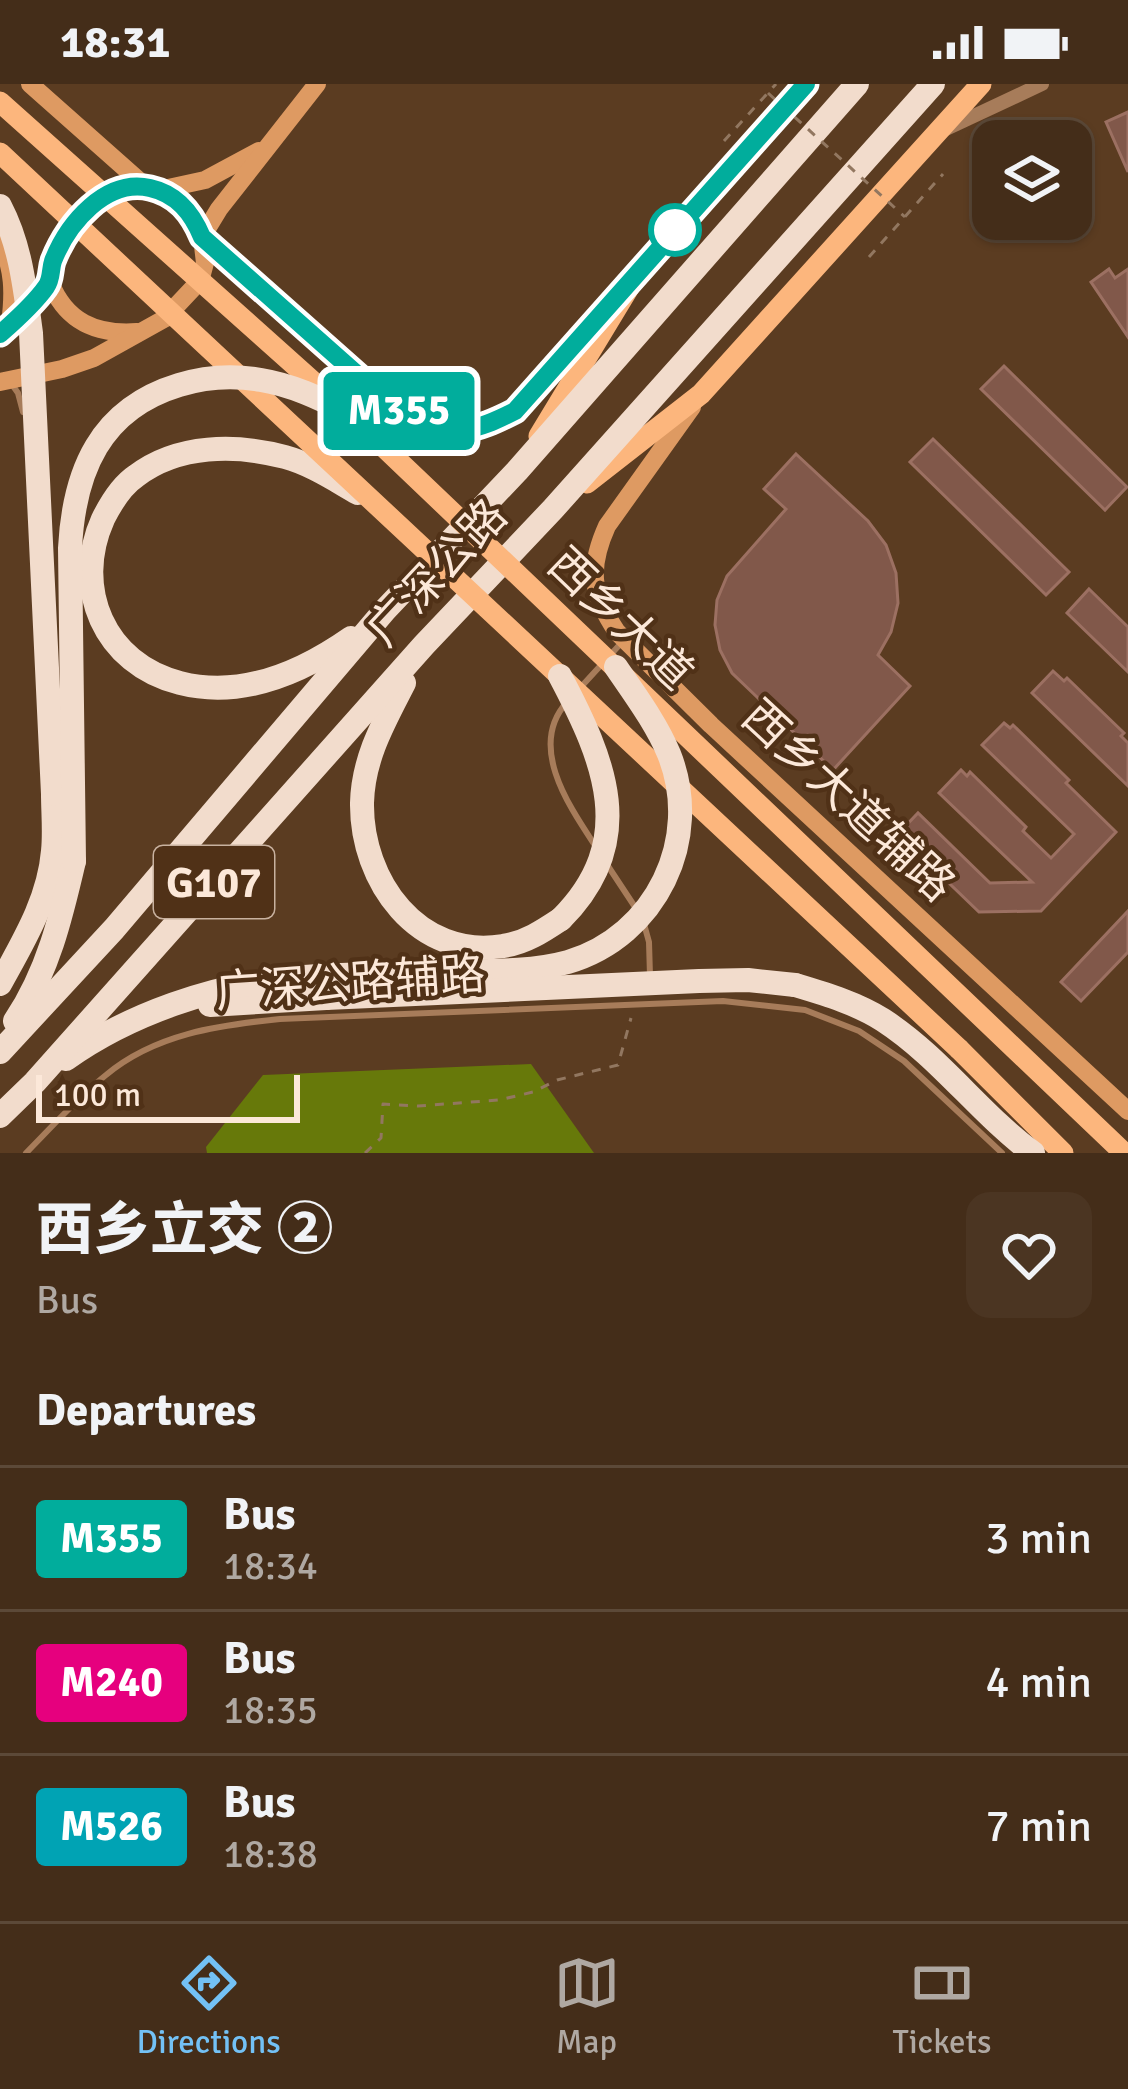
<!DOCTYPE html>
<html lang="en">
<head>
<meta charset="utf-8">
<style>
	:root { --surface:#442d19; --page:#4b3522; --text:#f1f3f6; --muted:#afa8a2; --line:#5c4938; --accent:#73c1f5 }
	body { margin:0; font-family:Signika,"Noto Sans SC",sans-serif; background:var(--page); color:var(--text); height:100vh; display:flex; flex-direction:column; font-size:45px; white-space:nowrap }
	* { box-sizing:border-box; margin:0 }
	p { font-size:39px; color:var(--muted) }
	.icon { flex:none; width:66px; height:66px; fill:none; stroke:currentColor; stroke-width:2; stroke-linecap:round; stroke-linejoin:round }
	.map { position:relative; height:1069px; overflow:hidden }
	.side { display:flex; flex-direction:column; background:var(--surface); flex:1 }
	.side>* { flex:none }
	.badge { padding:0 24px; border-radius:9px; font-size:42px; line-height:78px }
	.buttons { position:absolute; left:972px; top:36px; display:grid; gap:24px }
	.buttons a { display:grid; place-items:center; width:120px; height:120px; border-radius:24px; background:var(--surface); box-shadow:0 3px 9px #0004,0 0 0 3px var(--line); font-size:60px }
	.scale { position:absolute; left:36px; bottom:30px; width:264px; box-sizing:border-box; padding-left:12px; border:6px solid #fce8d9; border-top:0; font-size:33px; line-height:42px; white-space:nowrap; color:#fce8d9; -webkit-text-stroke:9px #503117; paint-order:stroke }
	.map>.badge { position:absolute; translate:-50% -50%; box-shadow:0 0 0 6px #fff }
	h2 { padding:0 36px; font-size:45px; line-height:108px }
	.round { display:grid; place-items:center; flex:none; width:126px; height:126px; border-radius:24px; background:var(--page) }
	.head { display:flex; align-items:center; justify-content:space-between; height:204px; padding:0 36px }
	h1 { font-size:57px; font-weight:800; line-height:90px }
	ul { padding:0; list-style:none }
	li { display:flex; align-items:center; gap:36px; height:144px; padding:0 36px; border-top:3px solid var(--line) }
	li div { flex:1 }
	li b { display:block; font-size:45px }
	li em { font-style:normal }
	li .badge { min-width:132px; font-weight:700; text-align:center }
	.status { display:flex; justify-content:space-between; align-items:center; height:84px; padding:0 60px; background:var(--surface); direction:ltr }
	.status svg { height:33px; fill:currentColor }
	.menu { display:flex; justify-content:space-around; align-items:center; height:168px; border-top:3px solid var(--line); background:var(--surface); font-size:33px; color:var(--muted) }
	.menu a { display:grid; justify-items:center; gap:6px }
	.menu .current { color:var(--accent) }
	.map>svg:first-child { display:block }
</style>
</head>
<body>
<div class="status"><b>18:31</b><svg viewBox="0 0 49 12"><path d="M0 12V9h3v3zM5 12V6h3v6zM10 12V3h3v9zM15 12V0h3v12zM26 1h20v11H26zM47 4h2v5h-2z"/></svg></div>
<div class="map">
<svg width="1128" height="1069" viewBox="0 0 1128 1069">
	<rect width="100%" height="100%" fill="#5b3c21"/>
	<!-- green -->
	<polygon fill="#67790a" points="531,980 594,1069 207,1069 206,1063 263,991"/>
	<!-- building -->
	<g fill="#81584a" stroke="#9c7062" stroke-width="3">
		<polygon points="1128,28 1128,88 1106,38"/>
		<polygon points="1109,185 1115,194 1128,185 1128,253 1091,198"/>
		<polygon points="1004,282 1127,403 1105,426 981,305"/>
		<polygon points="933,355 1069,488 1046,511 910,378"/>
		<polygon points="796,370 868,437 886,461 896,489 898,519 891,548 878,571 910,602 833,686 732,589 720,566 715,541 717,516 727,492 786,425 764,405"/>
		<polygon points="1089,505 1128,543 1128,588 1067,529"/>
		<polygon points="1053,587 1064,597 1067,594 1124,649 1121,652 1128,659 1128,702 1032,609"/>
		<polygon points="1004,639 1010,644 1013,641 1069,696 1066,699 1116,748 1041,827 979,828 898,750 918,729 990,799 1032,798 939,709 961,686 967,692 970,688 1026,743 1023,747 1051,774 1074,750 982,661"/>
		<polygon points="1128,827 1128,868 1081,917 1061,898"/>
	</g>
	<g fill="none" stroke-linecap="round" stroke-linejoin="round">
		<!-- path -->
		<g stroke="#927760" stroke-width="3" stroke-dasharray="9 9" stroke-linecap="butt">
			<polyline points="724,57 776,0"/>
			<polyline points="869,173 943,90"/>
			<polyline points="365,1069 381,1054 383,1020 418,1022 499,1016 533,1008 557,996 618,981 631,934"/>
		</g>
		<!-- lane -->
		<g stroke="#a77c5a" stroke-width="6">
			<polyline points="13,302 18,309 23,328"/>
			<polyline points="580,604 624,556"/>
			<path d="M567,618C527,662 569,722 596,763"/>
			<polyline points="606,779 635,823"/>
			<polyline points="644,840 649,858 650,892"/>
			<path d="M26,1069C52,1043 77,1014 106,991C155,950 219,941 280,935L723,917L805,926L859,947L904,977L1002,1069"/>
		</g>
		<!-- street -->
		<polyline stroke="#a77c5a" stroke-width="14" points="946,45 1042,0"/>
		<!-- secondary -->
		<g stroke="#de9a62" stroke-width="18">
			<polyline points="30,0 145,102"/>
			<path d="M159,106C181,118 193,130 202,153L413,340L451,348L483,343L515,327L616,214"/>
			<path d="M0,157C14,185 14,209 10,240"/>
			<path d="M50,198C66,238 96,251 137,248"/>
			<polyline points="0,250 50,198 52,179 60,163 82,131 99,114 130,102 159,106 205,96 259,67"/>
			<polyline points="0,298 62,285 94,274 164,235 195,202 202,190 205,179 202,153 219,125 317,0"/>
			<path d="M692,323L607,442C588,484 591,510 617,548L711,641L1128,1027"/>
		</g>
		<!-- primary -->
		<g stroke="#fcb67d" stroke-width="21">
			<polyline points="539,352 639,187 806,0"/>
			<polyline points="587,399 701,310 981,0"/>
			<polyline points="959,965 1063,1069"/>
		</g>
		<!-- highway -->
		<g stroke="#f2dccc" stroke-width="24">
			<path d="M351,554C301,589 242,615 180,599C104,580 72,504 103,435C111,419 121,402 136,392C178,360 236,360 285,373C311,380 335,396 358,409"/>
			<path d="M404,599C384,638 363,674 362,719C361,797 418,876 503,862C525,859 543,847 561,835"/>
			<path d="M0,900C23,858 49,816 53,767C55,748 53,728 53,710"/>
			<path d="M795,901C825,910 856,919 883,936C940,973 979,1029 1033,1069"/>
			<polyline points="210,921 326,914"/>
			<path d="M15,937C48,888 61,833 74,777"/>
			<polyline points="0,968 114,845 385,526 517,387 857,0"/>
			<path d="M66,975C129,930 214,901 291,894C337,890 383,890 429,888"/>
			<polyline points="0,1032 35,998 424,561 553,425 933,0"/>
		</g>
		<!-- path-bridge -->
		<polyline stroke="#927760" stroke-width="3" stroke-dasharray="9 9" stroke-linecap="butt" points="768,9 905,133"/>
		<!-- primary-bridge -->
		<g stroke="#fcb67d" stroke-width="21">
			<polyline points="0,18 347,328 1124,1069"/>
			<polyline points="0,69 959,965"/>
		</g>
		<!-- highway-bridge -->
		<g stroke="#f2dccc" stroke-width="24">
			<path d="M0,122C21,162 25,205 31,249L53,710"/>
			<path d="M560,592C605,677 639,757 561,835"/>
			<path d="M74,777L70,464C74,387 100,325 179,301C205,293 233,291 261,296C292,301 319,314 347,328"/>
			<path d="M429,888C474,886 524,890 568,878C656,852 703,755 669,670C656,639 635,611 616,583"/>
			<polyline points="326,914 699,897 748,896 795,901"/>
		</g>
	</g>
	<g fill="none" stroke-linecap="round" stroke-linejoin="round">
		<!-- line casing -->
		<g stroke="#fff" stroke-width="27">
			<path id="line" d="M0,250C16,236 34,220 46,203C52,195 50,186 53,177C68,139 106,94 150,104C177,110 192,129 202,153L413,340C460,350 472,349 515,327L806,0"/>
		</g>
		<!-- line -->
		<use href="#line" stroke="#01ad9c" stroke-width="18"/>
	</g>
	<!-- markers -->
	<circle fill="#fff" stroke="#01ad9c" stroke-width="6" cx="675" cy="146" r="24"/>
	<g text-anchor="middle" stroke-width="9" stroke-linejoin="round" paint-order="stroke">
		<!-- shield labels -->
		<rect fill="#503117" stroke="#c8b19f" stroke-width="3" x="154" y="762" width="120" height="72" rx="9"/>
		<g font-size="42" font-weight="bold" fill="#fce8d9">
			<text x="214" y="813">G107</text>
		</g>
		<!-- street labels -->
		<g font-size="45" fill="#fce8d9" stroke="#503117">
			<text transform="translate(436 488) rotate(-47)" y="16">广深公路</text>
			<text transform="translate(621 534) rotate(44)" y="16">西乡大道</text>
			<text transform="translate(849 716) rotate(43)" y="16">西乡大道辅路</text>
			<text transform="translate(350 898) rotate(-4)" y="16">广深公路辅路</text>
		</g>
	</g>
</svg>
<div class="buttons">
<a><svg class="icon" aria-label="layers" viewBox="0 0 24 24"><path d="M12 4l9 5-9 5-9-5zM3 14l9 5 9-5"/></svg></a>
</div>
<div class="scale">100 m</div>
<b class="badge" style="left:399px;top:327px;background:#01ad9c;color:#fff">M355</b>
</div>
<section class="side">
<div class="head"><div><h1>西乡立交 ②</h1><p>Bus</p></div><a class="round"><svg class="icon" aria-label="heart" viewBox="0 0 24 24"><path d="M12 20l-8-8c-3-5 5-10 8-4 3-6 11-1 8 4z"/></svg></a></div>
<h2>Departures</h2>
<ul>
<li><span class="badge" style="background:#01ad9c;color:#fff">M355</span><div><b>Bus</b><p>18:34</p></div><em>3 min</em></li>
<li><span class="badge" style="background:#e6007e;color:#fff">M240</span><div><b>Bus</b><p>18:35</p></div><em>4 min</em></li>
<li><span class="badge" style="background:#00a3b4;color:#fff">M526</span><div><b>Bus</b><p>18:38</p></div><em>7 min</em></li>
</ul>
</section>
<nav class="menu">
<a class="current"><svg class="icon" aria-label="directions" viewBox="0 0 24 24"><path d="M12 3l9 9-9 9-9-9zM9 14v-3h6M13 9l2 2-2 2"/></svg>Directions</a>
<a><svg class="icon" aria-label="map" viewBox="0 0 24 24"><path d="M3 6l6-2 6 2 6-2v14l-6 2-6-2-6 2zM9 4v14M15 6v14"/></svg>Map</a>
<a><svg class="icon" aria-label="tickets" viewBox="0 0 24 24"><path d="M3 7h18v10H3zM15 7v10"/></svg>Tickets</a>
</nav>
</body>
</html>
